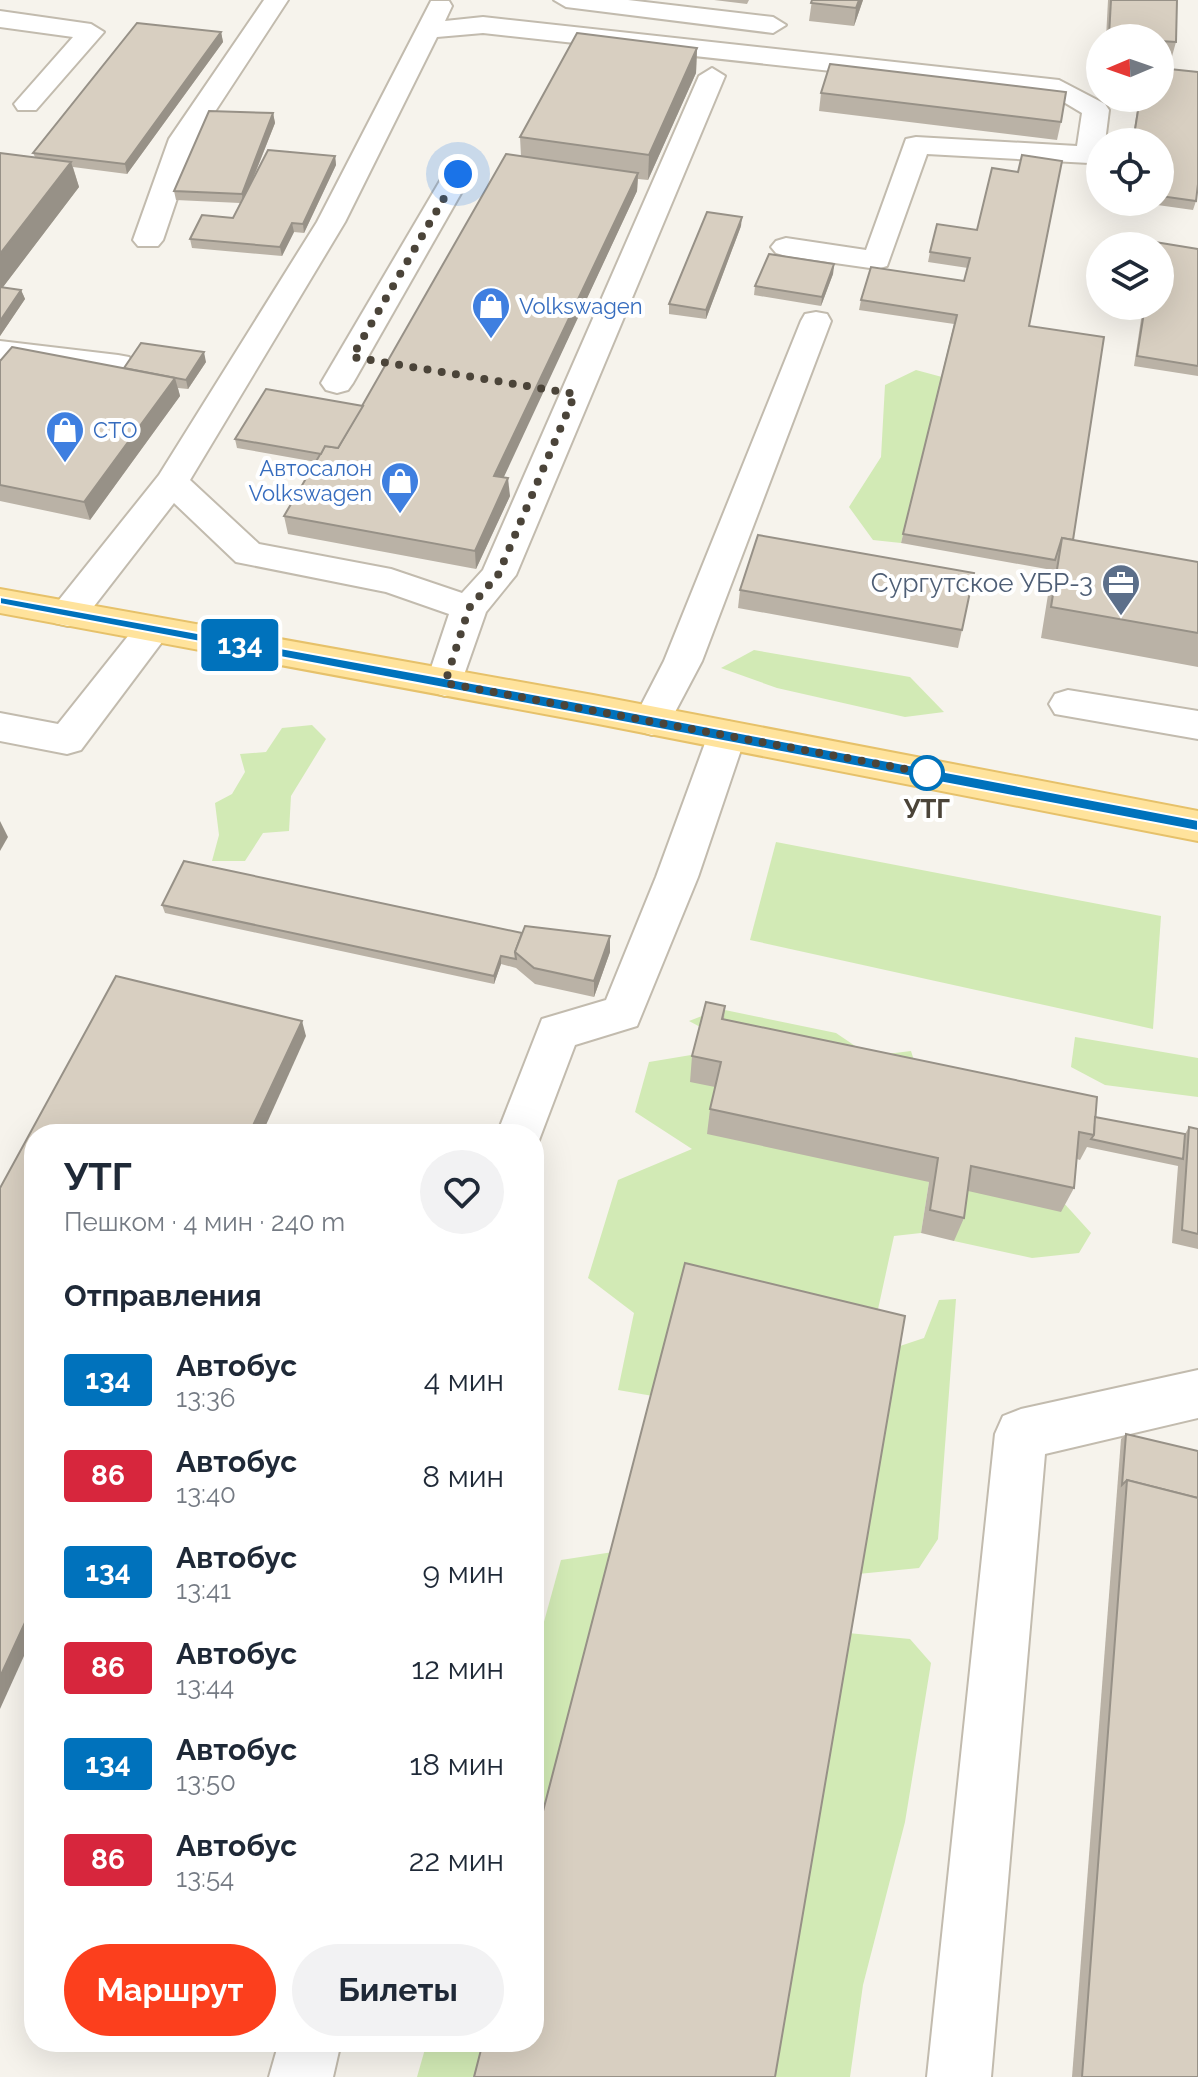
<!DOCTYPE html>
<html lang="ru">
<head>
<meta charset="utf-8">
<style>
	:root { --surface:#fff; --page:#f2f2f3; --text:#1f2937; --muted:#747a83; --accent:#fc3f1d }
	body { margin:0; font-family:Raleway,sans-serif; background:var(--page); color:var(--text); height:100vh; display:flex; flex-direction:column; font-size:30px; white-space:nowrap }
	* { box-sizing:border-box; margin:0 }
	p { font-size:26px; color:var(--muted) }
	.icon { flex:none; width:44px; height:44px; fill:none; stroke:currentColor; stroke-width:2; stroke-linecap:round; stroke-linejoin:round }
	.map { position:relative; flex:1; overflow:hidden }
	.sheet { position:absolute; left:24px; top:1124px; width:520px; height:928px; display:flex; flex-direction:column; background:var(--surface); border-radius:32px; box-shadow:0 8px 32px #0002 }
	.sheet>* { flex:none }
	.badge { padding:0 16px; border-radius:6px; font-size:28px; line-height:52px }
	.needle { width:52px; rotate:268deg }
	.buttons { position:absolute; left:1086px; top:24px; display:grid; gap:16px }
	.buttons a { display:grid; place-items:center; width:88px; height:88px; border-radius:50%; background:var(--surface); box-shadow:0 8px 32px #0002; font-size:40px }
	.you { position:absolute; width:40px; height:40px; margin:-20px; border:6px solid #fff; border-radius:50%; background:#1a73e8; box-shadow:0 0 0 12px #1a73e833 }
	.map>.badge { position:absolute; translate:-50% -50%; box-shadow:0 0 0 4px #fff }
	h2 { padding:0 40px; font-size:30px; line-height:72px }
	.round { display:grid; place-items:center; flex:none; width:84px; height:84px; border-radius:42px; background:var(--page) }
	.headline { display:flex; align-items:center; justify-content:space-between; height:136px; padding:0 40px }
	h1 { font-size:38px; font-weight:700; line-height:60px }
	.action { display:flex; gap:16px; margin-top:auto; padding:16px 40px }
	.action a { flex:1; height:92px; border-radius:48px; background:var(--accent); color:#fff; font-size:32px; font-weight:700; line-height:92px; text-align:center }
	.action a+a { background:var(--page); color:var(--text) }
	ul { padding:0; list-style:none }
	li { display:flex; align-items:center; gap:24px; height:96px; padding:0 40px }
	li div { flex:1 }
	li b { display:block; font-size:30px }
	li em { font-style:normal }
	li .badge { min-width:88px; font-weight:700; text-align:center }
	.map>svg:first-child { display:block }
</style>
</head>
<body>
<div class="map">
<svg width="1198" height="2077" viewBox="0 0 1198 2077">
	<rect width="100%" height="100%" fill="#f6f3ec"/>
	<!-- green -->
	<g fill="#d2eab5">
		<polygon points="916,370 942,377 901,543 873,540 849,507 881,457 885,385"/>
		<polygon points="754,650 910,677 944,712 905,717 777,688 721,668"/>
		<polygon points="312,725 326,739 291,796 289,831 263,833 245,861 212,861 219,835 215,803 232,794 245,772 240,754 266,752 282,728"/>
		<polygon points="776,842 1161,916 1153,1029 750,940"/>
		<polygon points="720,1009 836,1033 870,1056 911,1051 923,1089 704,1029 689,1021"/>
		<polygon points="1075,1037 1198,1058 1198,1097 1105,1085 1071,1067"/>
		<polygon points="697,1054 718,1088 929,1182 921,1233 894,1236 875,1323 653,1396 618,1390 634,1313 588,1278 618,1180 692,1149 635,1112 649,1062"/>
		<polygon points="961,1190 1062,1201 1091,1233 1079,1253 1032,1258 954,1241"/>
		<polygon points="956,1299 938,1539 919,1568 858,1574 897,1347 924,1338 939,1300"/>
		<polygon points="613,1552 534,1856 534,1658 561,1560"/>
		<polygon points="848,1633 910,1639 931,1663 905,1822 863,1985 850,2077 771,2077"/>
		<polygon points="427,2042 486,2042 477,2077 417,2077"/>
	</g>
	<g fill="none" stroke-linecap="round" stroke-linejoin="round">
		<!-- minor casing -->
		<g stroke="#c2bbae" stroke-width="4">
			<g id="minor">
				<polygon points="264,0 288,0 197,139 163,240 158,246 138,246 133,240 169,139"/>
				<polygon points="554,0 628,0 773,17 786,25 773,33 566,7"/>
				<polygon points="431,1 449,1 452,6 445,21 483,17 1059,80 1105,104 1109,110 1105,142 1100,142 1099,161 1089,163 927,154 887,266 877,269 786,256 776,253 771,247 776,241 786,238 866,250 906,139 916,137 1077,146 1082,113 1052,95 483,33 437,37 345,222 190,480 259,544 391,569 462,593 483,570 699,76 712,68 725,76 516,575 486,612 458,692 445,696 432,692 426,683 449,614 386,592 236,562 174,503 81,623 68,626 55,623 50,614 55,605 159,475 317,222"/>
				<polygon points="0,11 91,24 104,32 36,110 18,110 14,104 73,37 0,27"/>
				<polygon points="458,166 468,168 472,174 353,383 348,390 337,393 326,390 321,383 444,174 448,168"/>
				<polygon points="816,312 827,314 831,321 702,661 665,731 652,735 639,731 633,721 664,661 801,321 805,314"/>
				<polygon points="0,341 118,355 129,357 134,364 129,371 118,373 0,359"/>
				<polygon points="153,617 166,621 171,630 81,750 67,754 0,741 0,713 58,724 140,621"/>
				<polygon points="1068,690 1198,711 1198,739 1055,714 1049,704 1055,694"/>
				<polygon points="727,721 741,725 746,735 698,877 637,1026 575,1045 536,1148 534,1134 497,1134 542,1019 606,1000 656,877 708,735 713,725"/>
				<polygon points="1198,1370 1198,1418 1045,1454 991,2077 927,2077 995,1434 1003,1416 1021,1409"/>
				<polygon points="279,2042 341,2042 333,2077 269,2077"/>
			</g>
		</g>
		<!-- major casing -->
		<g stroke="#e6c16a" stroke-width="4">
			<polygon id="major" points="0,589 593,695 1198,811 1198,841 593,723 0,613"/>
		</g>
		<!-- minor -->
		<use href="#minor" fill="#fff" fill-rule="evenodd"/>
		<!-- major -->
		<use href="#major" fill="#ffe39c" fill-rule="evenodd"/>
	</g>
	<!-- wall -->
	<g fill="#bab2a6">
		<polygon points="714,0 749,0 747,4"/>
		<polygon points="812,0 863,0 854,26 809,21"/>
		<polygon points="1108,0 1177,0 1176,42 1171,60 1160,59 1160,38 1106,38"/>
		<polygon points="221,32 223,42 127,174 73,167 79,187 3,287 21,290 25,299 0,336 0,153 35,157 33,153"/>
		<polygon points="697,48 696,73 648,180 638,179 637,191 503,477 510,496 476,569 288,534 284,516 316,462 237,448 235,439 363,406 521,156 520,137"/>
		<polygon points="821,93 1061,122 1057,140 819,111"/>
		<polygon points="1139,98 1160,98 1196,201 1193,210 1136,202 1160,202 1160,142 1132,142"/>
		<polygon points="273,113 275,123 253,179 335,156 336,165 304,233 294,232 282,256 192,248 190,239 233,218 240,203 176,200 174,191"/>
		<polygon points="741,226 706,319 669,314 669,304"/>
		<polygon points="977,230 1029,326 1073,540 1198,562 1198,667 1041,638 1052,570 901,543 954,324 859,310 861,300 964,281 968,268 928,262 930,252"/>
		<polygon points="1198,249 1198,376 1134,366 1143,306 1160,306"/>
		<polygon points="834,264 833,274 821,306 754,295 755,286"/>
		<polygon points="0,361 124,368 206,362 188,389 178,388 180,396 90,520 0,501"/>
		<polygon points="740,590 962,630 958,648 738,608"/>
		<polygon points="162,905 522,933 610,936 610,952 594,997 535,984 516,968 501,964 494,984 165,913"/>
		<polygon points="725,1006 724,1019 1095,1117 1185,1134 1189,1127 1198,1129 1198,1249 1172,1243 1178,1166 1087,1147 1080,1160 1077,1159 1074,1188 1061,1212 968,1191 964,1218 954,1241 921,1233 929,1182 707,1134 710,1109 715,1087 690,1082 692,1056"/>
		<polygon points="1126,1434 1198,2077 1072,2077 1121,1439"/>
	</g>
	<!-- shaded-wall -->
	<g fill="#979187">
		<polygon points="859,0 863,0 854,26 856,8"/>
		<polygon points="221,32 223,42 127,174 125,164"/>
		<polygon points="697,48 696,73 648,180 649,155"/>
		<polygon points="273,113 275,123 243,203 242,194"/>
		<polygon points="335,156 336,165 304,233 303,224"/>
		<polygon points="71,162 79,187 0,291 0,254"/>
		<polygon points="638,173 637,191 496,494 494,476"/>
		<polygon points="742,217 741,226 706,319 706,310"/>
		<polygon points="292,223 294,232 282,256 280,247"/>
		<polygon points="834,264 833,274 821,306 822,297"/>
		<polygon points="21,290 25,299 0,336 0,321"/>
		<polygon points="204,352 206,362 188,389 186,380"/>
		<polygon points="175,378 180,396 90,520 84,502"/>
		<polygon points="508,478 510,496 476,569 475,551"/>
		<polygon points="0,821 8,837 0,851"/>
		<polygon points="610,936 610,952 594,997 594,981"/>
		<polygon points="501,956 501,964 494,984 494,976"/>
		<polygon points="302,1021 306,1036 262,1134 249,1134"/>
		<polygon points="34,1603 34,1634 0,1709 0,1677"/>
	</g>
	<!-- building -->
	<g fill="#d8cfc1" stroke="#979187" stroke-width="2">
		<polygon points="812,0 859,0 856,8 811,3"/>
		<polygon points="1111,0 1177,0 1176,42 1160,41 1160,38 1133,38 1109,36"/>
		<polygon points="137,23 221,32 125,164 33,153"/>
		<polygon points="577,33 697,48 649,155 520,137"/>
		<polygon points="830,64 1066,92 1061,122 821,93"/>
		<polygon points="1160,68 1198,72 1198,184 1196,201 1160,196 1160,142 1133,142 1140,98 1160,98"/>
		<polygon points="209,111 273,113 242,194 174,191"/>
		<polygon points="268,150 335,156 303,224 292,223 280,247 190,239 202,215 233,218"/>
		<polygon points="0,153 71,162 0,254"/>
		<polygon points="506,154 638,173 494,476 508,478 475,551 284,516 325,446 338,448"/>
		<polygon points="1022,155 1062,161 1029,326 1104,337 1073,540 1062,538 1055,560 903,534 957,315 861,300 871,267 964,281 970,258 930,252 937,224 977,230 992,168 1018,172"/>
		<polygon points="707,212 742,217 706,310 669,304"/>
		<polygon points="1155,242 1198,249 1198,366 1137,356 1145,306 1160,306 1160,246 1154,246"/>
		<polygon points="769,254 834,264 822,297 755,286"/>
		<polygon points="0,287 21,290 0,321"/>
		<polygon points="141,343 204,352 186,380 124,368"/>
		<polygon points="12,347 175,378 84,502 0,485 0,361"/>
		<polygon points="266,389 363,406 338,448 325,446 321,454 235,439"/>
		<polygon points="758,535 974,573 962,630 740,590"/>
		<polygon points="1062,538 1198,562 1198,633 1051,607"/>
		<polygon points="184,861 522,933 515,952 516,959 501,956 494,976 162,905"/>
		<polygon points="525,926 610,936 594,981 534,968 515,952"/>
		<polygon points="116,976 302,1021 249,1134 34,1134 34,1603 0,1677 0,1188"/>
		<polygon points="706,1002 725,1006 722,1019 1097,1097 1094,1135 1079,1132 1074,1188 971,1166 964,1218 930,1210 938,1158 710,1109 721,1062 692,1056"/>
		<polygon points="1095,1117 1185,1134 1183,1159 1091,1139 1094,1135"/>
		<polygon points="1189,1127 1198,1129 1198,1234 1182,1230"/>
		<polygon points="685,1263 905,1316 775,2077 474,2077 483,2042 534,2042 534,1846"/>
		<polygon points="1126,1434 1198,1451 1198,1498 1127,1480 1122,1485"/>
		<polygon points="1127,1480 1198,1498 1198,2077 1082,2077"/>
	</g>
	<!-- line -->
	<polygon fill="#0072bc" stroke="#fff" stroke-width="2" points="0,597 593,705 1198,820 1198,831 0,604"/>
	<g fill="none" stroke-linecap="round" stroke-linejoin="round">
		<!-- walk -->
		<polyline stroke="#4b4439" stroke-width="8" stroke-dasharray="0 14.4" points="458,174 352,357 575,394 498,575 469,608 445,683 938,775 927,773"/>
	</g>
	<!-- icons -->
	<defs>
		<g id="shop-pin" transform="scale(2)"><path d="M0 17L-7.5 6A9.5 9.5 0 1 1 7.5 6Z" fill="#3f7fe0" stroke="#fff"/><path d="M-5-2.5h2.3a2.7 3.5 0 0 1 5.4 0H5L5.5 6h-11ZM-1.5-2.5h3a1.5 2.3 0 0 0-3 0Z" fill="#fff"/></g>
		<g id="office-pin" transform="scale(2)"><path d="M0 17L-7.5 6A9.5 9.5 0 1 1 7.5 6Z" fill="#5c6f8a" stroke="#fff"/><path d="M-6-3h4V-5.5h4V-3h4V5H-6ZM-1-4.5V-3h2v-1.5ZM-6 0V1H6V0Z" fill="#fff"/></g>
	</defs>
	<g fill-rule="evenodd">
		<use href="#shop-pin" x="491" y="306"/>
		<use href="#shop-pin" x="65" y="430"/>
		<use href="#shop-pin" x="400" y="481"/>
		<use href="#office-pin" x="1121" y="583"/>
	</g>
	<!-- markers -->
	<circle fill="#fff" stroke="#0072bc" stroke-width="4" cx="927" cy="773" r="16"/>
	<g text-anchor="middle" stroke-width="8" stroke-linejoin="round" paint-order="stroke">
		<!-- far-shop labels -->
		<g font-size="22" fill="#366cbe" stroke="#fff" text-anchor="start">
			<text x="519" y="314">Volkswagen</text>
			<text x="93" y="438">СТО</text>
			<text x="372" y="476" text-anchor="end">Автосалон<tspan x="372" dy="25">Volkswagen</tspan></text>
		</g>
		<!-- service labels -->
		<g font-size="26" fill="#4e5e75" stroke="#fff" text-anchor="end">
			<text x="1093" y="592">Сургутское УБР-3</text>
		</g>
		<!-- stop labels -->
		<g font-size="26" font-weight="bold" fill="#4b4439" stroke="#fff">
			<text x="927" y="818">УТГ</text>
		</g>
	</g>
</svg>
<div class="buttons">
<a><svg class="needle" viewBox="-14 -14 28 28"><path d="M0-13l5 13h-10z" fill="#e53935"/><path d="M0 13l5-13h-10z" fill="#747a83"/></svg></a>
<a><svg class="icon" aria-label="locate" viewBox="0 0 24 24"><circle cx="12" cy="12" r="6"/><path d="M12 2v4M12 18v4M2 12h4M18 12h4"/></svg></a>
<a><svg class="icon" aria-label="layers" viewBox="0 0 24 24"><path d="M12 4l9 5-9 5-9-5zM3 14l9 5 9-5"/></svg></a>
</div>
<div class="you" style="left:458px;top:174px"></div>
<b class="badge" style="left:240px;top:645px;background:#0072bc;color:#fff">134</b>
<section class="sheet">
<div class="headline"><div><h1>УТГ</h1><p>Пешком · 4 мин · 240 m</p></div><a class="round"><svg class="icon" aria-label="heart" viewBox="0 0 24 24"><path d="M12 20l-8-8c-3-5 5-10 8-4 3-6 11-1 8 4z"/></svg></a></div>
<h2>Отправления</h2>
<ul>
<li><span class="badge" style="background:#0072bc;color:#fff">134</span><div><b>Автобус</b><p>13:36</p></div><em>4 мин</em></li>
<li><span class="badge" style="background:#d7263d;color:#fff">86</span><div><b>Автобус</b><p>13:40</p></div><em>8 мин</em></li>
<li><span class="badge" style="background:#0072bc;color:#fff">134</span><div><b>Автобус</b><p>13:41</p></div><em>9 мин</em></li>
<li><span class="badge" style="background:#d7263d;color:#fff">86</span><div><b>Автобус</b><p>13:44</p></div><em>12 мин</em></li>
<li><span class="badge" style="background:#0072bc;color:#fff">134</span><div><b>Автобус</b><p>13:50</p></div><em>18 мин</em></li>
<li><span class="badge" style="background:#d7263d;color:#fff">86</span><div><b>Автобус</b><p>13:54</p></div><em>22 мин</em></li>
</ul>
<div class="action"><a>Маршрут</a><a>Билеты</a></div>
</section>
</div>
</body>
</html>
